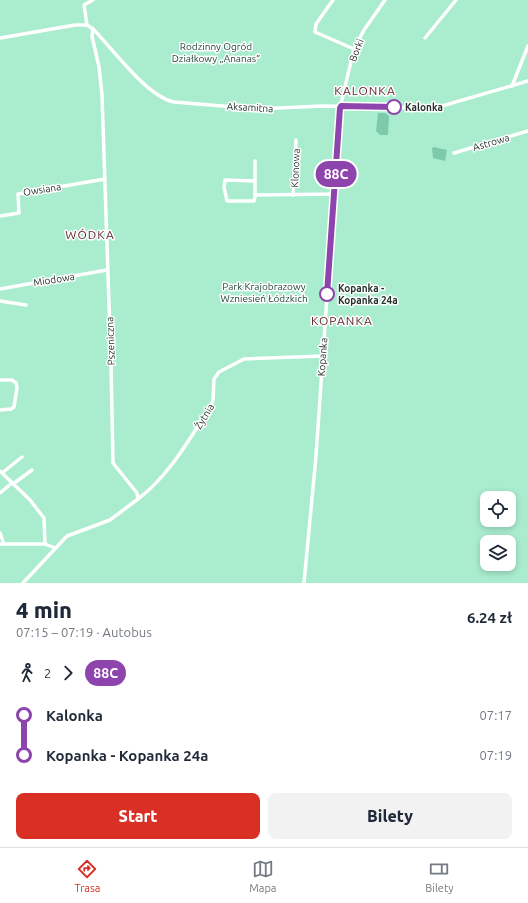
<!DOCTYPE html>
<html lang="pl">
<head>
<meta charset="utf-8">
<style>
	:root { --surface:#fff; --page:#f2f2f3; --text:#1f2937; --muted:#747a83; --line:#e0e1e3; --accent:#d93025 }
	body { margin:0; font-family:Ubuntu,sans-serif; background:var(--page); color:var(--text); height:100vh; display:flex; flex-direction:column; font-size:15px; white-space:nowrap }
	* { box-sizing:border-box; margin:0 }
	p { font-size:13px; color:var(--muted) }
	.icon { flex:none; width:22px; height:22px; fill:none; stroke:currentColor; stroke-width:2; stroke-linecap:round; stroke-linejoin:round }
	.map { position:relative; height:583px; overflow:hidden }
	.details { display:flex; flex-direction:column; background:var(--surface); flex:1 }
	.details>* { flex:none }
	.badge { padding:0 8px; border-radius:13px; font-size:14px; line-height:26px }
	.buttons { position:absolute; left:480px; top:491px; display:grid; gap:8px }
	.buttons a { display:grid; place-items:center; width:36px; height:36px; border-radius:8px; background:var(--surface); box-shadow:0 2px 6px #0003; font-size:20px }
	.map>.badge { position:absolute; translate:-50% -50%; box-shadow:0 0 0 2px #fff }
	.legs { display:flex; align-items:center; gap:6px; height:44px; padding:0 16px; font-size:13px }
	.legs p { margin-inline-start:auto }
	.headline { display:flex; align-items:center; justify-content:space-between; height:68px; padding:0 16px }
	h1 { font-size:22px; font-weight:800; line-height:30px }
	.primary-button { display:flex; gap:8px; margin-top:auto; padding:8px 16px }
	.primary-button a { flex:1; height:46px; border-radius:8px; background:var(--accent); color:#fff; font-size:16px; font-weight:800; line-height:46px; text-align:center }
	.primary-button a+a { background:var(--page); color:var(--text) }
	ul { padding:0 16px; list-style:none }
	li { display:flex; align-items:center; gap:14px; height:40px; font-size:15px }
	li i { display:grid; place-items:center; width:6px; height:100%; margin:0 5px; background:currentColor }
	li i::after { content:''; width:10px; height:10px; margin:-5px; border:3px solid; border-radius:50%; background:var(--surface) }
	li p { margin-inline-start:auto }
	li:first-child i { background:linear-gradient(#0000 50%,currentColor 0) }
	li:last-child i { background:linear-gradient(currentColor 50%,#0000 0) }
	.dock { display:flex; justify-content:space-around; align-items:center; height:56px; border-top:1px solid var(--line); background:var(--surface); font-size:11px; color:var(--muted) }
	.dock a { display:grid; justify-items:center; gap:2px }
	.dock .selected { color:var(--accent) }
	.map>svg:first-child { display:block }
</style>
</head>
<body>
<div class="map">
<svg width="528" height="583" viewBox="0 0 528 583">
	<rect width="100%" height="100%" fill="#d8faea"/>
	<!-- green -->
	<path fill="#aaecce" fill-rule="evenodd" d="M0,0H528V583H0ZM487,498H509V520H487ZM487,542H509V564H487Z"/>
	<!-- water -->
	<g fill="#7ccaa9">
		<polygon points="378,113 385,113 389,116 388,135 380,135 376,131"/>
		<polygon points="434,147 447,150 445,161 433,158 432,148"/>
	</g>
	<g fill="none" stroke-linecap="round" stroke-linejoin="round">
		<!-- minor -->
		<g stroke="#fff" stroke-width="3.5">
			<polyline points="333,0 316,24 315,32 354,49"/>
			<polyline points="87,25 84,5 93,0"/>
			<path d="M0,38L75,25H87L93,29C114,50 146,96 174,102L258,109L321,106L435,108L528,81"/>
			<polyline points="425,38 456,0"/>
			<polyline points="512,86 528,46"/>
			<polyline points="454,153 528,131"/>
			<polyline points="255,181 225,180 224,187 227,201 254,201 255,197 255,161"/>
			<polyline points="255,195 335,194"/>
			<polyline points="293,195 296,140"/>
			<polyline points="0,216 19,213 18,194 105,179"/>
			<polyline points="0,289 107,270"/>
			<polyline points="0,301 26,305"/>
			<polyline points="0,380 12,380 16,383 17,388 14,407 11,409 0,410"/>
			<polyline points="0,471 30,500 44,518 45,544 55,548"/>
			<polyline points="2,473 22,457"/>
			<polyline points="13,484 32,470"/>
			<polyline points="0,493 12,483"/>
			<path d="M138,499C170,475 189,439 211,406L213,400L214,379L219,372L244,359L323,356"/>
			<polyline points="0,533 4,544"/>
			<polyline points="0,544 45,544"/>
			<polyline points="23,583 67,536 110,520 138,499 137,493 113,463 111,364 102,95 99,67 92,36 93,29"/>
			<polyline points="304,583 316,456 340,108 354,49 364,30 385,0"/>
		</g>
	</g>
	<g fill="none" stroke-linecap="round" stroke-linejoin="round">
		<!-- line-1 casing -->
		<g stroke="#fff" stroke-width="9">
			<polyline id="line-1" points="327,294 340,108 341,106 394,107"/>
		</g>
		<!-- line-1 -->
		<use href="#line-1" stroke="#8e44ad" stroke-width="6"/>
	</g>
	<!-- markers -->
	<g fill="#fff" stroke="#8e44ad" stroke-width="2">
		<circle cx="394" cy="107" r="7"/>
		<circle cx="327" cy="294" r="7"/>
	</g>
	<g text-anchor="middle" stroke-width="3" stroke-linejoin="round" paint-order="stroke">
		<!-- park labels -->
		<g font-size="10" fill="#1a3e30" stroke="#fff">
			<text x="216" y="50">Rodzinny Ogród<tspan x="216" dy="12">Działkowy „Ananas”</tspan></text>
			<text x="264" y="290">Park Krajobrazowy<tspan x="264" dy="12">Wzniesień Łódzkich</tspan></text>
		</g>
		<!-- street labels -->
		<g font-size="10" fill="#25322c" stroke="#fff">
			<text transform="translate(356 50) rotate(-69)" y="4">Borki</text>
			<text transform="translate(250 107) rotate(3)" y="4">Aksamitna</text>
			<text transform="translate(491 142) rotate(-16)" y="4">Astrowa</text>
			<text transform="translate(295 168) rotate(-87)" y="4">Klonowa</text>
			<text transform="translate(42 189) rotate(-9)" y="4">Owsiana</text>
			<text transform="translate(54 279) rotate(-9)" y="4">Miodowa</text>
			<text transform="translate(110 341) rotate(-92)" y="4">Pszeniczna</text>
			<text transform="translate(322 357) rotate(-86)" y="4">Kopanka</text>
			<text transform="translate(204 416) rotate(-59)" y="4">Żytnia</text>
		</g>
		<!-- stop labels -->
		<g font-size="10" font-weight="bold" fill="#25322c" stroke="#fff" text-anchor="start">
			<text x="405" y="111">Kalonka</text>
			<text x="338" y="292">Kopanka -<tspan x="338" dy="12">Kopanka 24a</tspan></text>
		</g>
		<!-- quarter labels -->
		<g font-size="12" letter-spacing="1" fill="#621c27" stroke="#fff">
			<text x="365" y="95">KALONKA</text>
			<text x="90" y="239">WÓDKA</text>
			<text x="342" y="325">KOPANKA</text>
		</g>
	</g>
</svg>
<div class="buttons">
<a><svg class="icon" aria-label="locate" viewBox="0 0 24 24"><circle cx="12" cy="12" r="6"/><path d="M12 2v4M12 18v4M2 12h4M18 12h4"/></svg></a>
<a><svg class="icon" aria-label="layers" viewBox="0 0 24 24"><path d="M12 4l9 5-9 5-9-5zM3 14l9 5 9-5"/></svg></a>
</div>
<b class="badge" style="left:336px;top:174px;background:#8e44ad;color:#fff">88C</b>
</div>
<section class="details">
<div class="headline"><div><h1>4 min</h1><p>07:15 – 07:19 · Autobus</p></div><b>6.24 zł</b></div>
<div class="legs"><svg class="icon" aria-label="walk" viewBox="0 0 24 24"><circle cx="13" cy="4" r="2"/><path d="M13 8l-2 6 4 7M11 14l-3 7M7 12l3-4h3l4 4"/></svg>2<svg class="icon" aria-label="forward" viewBox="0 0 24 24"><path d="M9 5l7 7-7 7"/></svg><b class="badge" style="background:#8e44ad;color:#fff">88C</b></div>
<ul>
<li><i style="color:#8e44ad"></i><b>Kalonka</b><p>07:17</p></li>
<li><i style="color:#8e44ad"></i><b>Kopanka - Kopanka 24a</b><p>07:19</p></li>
</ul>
<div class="primary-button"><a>Start</a><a>Bilety</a></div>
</section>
<nav class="dock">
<a class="selected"><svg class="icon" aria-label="directions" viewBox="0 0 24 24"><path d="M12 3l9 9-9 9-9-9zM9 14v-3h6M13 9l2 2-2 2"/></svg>Trasa</a>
<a><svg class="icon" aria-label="map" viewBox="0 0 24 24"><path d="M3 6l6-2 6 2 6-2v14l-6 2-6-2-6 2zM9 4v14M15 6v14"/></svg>Mapa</a>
<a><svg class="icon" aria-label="tickets" viewBox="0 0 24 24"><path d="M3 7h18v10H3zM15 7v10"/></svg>Bilety</a>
</nav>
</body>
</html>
